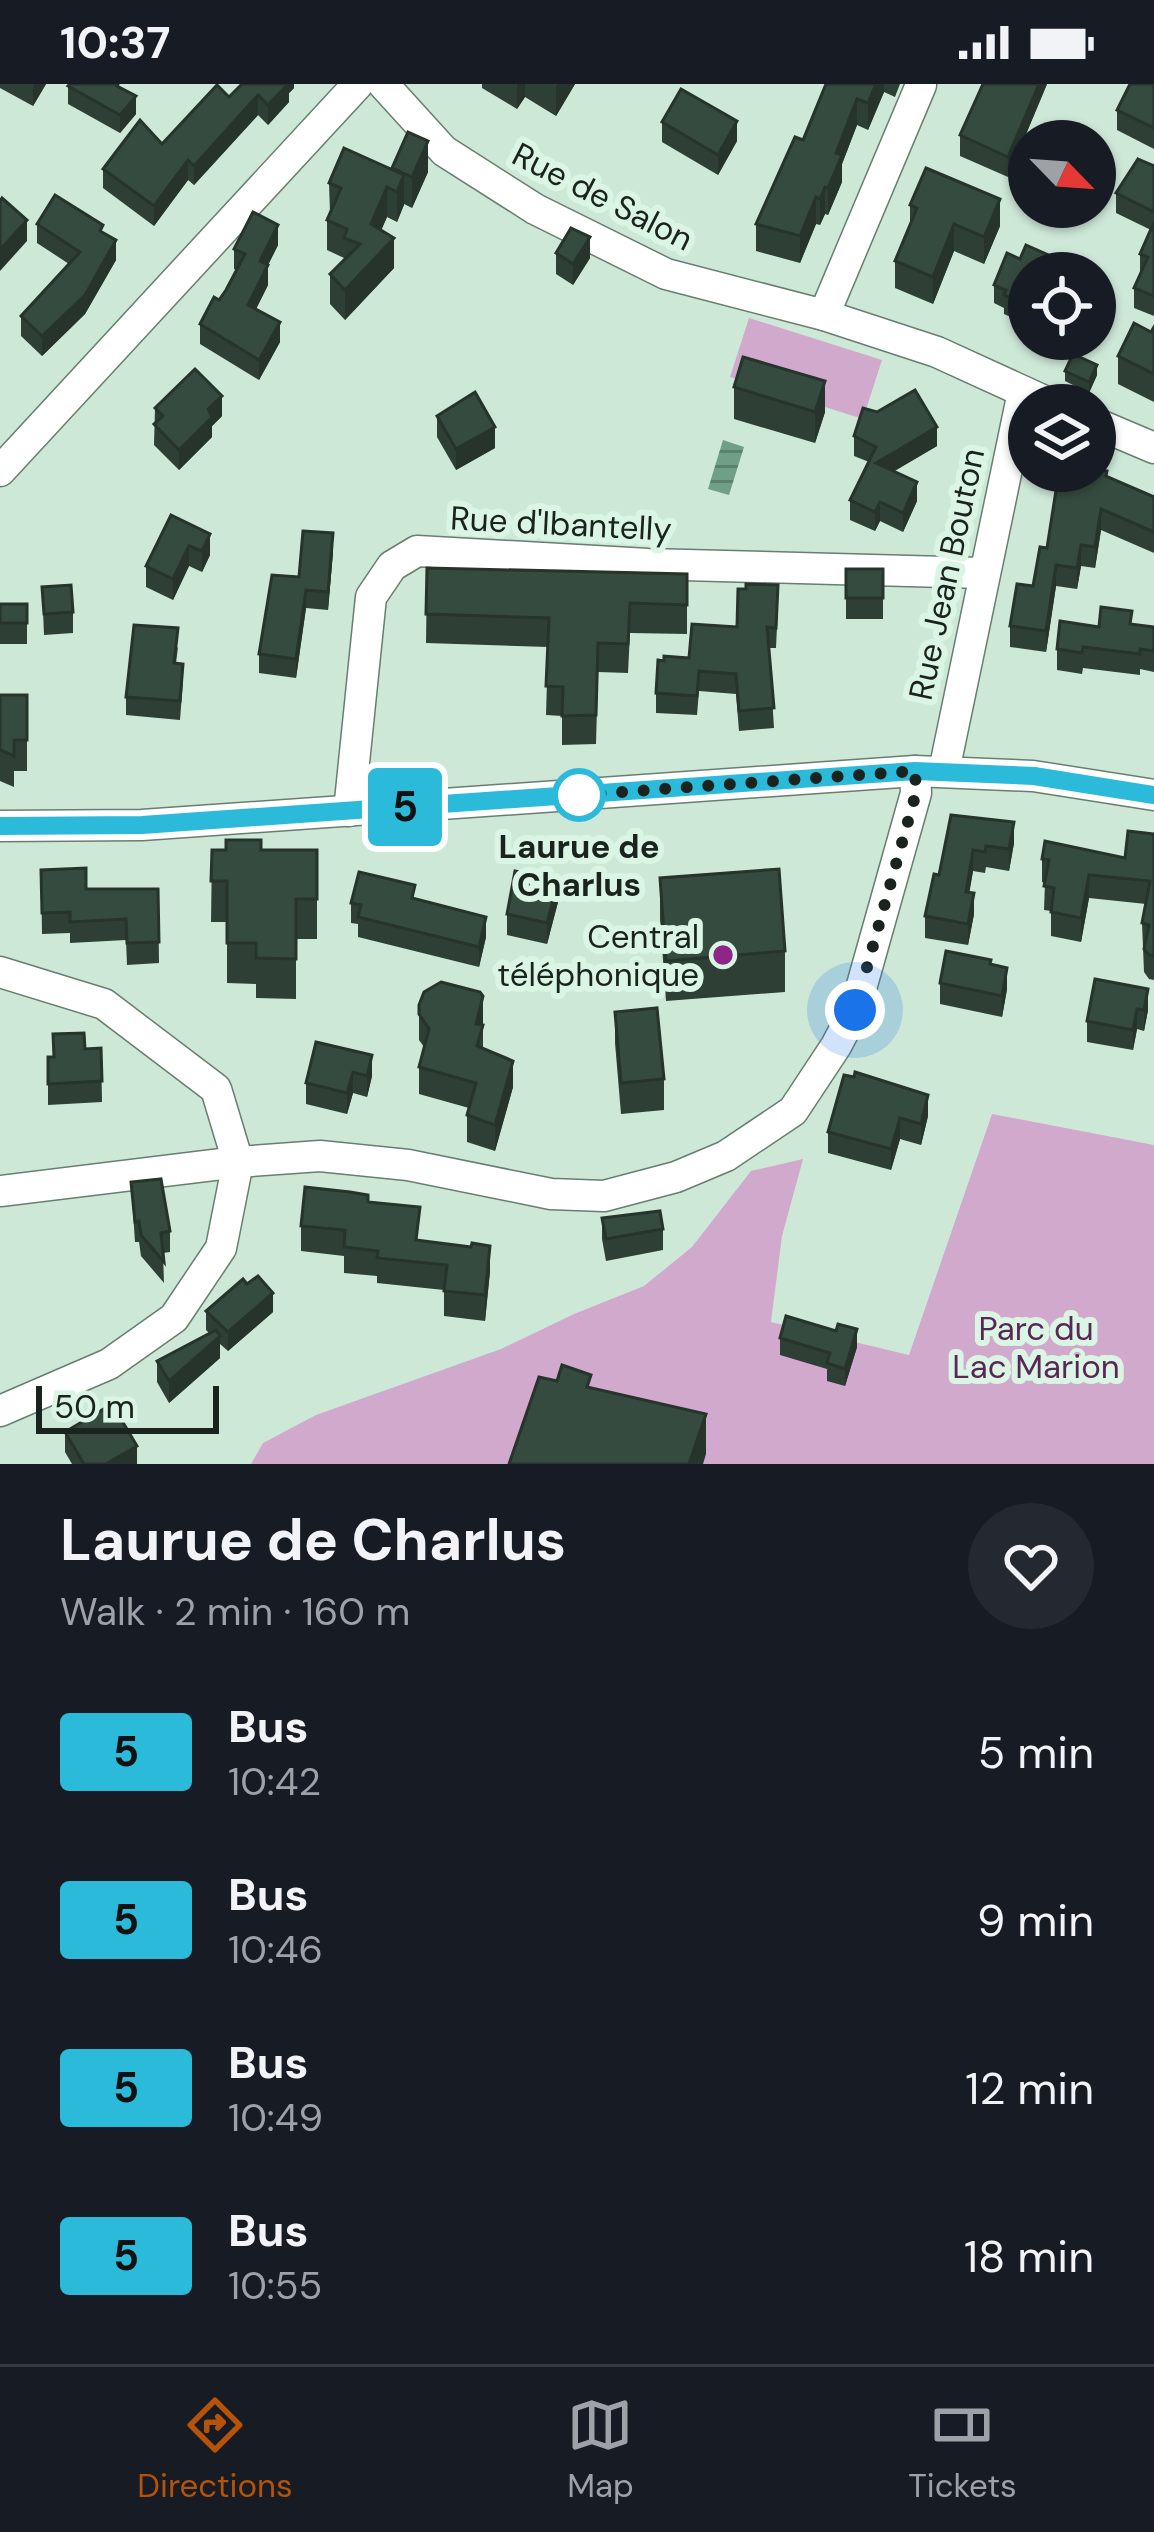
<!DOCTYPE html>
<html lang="en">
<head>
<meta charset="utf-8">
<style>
	:root { --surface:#171b24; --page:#242831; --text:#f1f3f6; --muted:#9ea1a6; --line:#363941; --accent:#b45309 }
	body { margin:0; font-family:"DM Sans",sans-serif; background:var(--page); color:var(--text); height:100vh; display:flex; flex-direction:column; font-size:45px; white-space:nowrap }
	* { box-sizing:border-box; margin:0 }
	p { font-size:39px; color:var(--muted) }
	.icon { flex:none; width:66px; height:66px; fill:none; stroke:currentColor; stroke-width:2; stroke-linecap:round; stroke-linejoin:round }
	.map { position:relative; height:1380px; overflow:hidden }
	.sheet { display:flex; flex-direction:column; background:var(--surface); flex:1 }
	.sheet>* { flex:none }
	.badge { padding:0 24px; border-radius:9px; font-size:42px; line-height:78px }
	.needle { width:78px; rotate:115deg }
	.tools { position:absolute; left:1008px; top:36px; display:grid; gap:24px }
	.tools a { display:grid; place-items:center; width:108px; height:108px; border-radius:50%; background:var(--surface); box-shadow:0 3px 9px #0004; font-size:60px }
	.scale { position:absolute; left:36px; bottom:30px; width:183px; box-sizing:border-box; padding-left:12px; border:6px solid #1a231d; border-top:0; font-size:33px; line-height:42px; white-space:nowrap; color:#1a231d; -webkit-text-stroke:9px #dbf5e5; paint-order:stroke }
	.you { position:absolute; width:60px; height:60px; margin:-30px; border:9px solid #fff; border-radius:50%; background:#1a73e8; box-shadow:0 0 0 18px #1a73e833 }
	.map>.badge { position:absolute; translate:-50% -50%; box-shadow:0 0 0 6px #fff }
	.round { display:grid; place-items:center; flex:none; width:126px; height:126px; border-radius:63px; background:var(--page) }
	.overview { display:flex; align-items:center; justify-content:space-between; height:204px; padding:0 60px }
	h1 { font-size:57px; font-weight:700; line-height:90px }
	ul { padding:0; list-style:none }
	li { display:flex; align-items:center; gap:36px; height:168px; padding:0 60px }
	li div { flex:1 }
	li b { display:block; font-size:45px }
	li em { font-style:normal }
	li .badge { min-width:132px; font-weight:700; text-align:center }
	.status { display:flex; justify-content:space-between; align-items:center; height:84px; padding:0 60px; background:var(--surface); direction:ltr }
	.status svg { height:33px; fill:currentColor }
	.dock { display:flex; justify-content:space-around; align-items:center; height:168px; border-top:3px solid var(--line); background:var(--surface); font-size:33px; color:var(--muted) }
	.dock a { display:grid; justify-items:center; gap:6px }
	.dock .active { color:var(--accent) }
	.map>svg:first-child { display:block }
</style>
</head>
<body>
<div class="status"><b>10:37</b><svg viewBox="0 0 49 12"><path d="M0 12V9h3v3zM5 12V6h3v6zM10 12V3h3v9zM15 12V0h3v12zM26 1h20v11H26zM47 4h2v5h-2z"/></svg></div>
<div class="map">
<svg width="1154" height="1380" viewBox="0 0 1154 1380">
	<defs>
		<pattern id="water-rules" width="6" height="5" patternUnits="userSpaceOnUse" patternTransform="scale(3)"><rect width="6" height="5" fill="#6f9f84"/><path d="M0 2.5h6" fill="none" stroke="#5a816b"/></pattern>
	</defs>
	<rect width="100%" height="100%" fill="#cee8d8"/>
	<!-- park -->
	<g fill="#d1a9cc">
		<polygon points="749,234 882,276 863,335 730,293"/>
		<polygon points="992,1030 1154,1061 1154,1380 251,1380 263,1359 316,1331 501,1265 574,1230 644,1202 692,1163 751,1087 803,1075 782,1152 771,1238 909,1271"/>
	</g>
	<!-- water -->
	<polygon fill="url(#water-rules)" points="723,356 744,363 729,411 708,405"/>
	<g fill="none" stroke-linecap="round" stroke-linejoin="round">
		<!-- minor casing -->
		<g stroke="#677e70" stroke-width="33">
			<g id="minor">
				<polyline points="383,0 444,67 535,125 666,190 824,231 937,268 1053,321"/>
				<polyline points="824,231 921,1"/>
				<polyline points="1095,339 1154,364"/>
				<polyline points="0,387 358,0"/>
				<polyline points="944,687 1023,308"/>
				<polyline points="349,727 371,513 392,482 417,467 648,480 982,489"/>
				<polyline points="0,742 142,741 915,687 1033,692 1154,711"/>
				<polyline points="0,888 104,920 216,1005 238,1078 221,1164 174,1234 109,1280 0,1327"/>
				<polyline points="0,1107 238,1078 320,1072 408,1081 551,1110 604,1112 676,1093 726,1072 793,1027 836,962 855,926 916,709 915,687"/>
			</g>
		</g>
		<!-- minor -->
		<use href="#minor" stroke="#fff" stroke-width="30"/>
	</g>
	<!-- wall -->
	<g fill="#2e4036">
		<polygon points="0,0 46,0 33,22 0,4"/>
		<polygon points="294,0 294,4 289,9 289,18 268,41 258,31 194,101 188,96 154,142 103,104 103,85 162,60 229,13"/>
		<polygon points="482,0 575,0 556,32 525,13 517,25 482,4"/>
		<polygon points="826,0 900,0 895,13 884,8 868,46 857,41 842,80 842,98 828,131 825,130 820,141 816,140 800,179 756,167 756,140 803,56"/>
		<polygon points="1047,0 1008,93 960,72 960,51"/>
		<polygon points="1154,0 1154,65 1117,46 1117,26"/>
		<polygon points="68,2 125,6 136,30 120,49 68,20"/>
		<polygon points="662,38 737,57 718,91 662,58"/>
		<polygon points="1154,82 1154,232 1134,224 1134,204 1140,189 1140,170 1151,146 1116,129 1116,109"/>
		<polygon points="392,86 428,88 412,124 404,120 397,138 387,133 381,146 394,184 345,236 330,220 330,190 344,176 344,174 327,166 327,136 330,129 329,99"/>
		<polygon points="910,121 1000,142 984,180 954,167 933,220 895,204 895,177 910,141"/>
		<polygon points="37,140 103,149 116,176 85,230 42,272 21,252 21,232 69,180 37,159"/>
		<polygon points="278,161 268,181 268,201 256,225 280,258 259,296 200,260 200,240 226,206 236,186 234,185 234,165"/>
		<polygon points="556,169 590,174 573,201 556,190"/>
		<polygon points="1020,175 1029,189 1029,241 1004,230 1004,224 994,219 994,201"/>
		<polygon points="1154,243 1154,318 1118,300 1118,272 1151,248"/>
		<polygon points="1065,287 1097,291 1089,309 1065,297"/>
		<polygon points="734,303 825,328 815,359 734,335"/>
		<polygon points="155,324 222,332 212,342 212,353 179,386 154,361"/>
		<polygon points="437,332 495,364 456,386 437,353"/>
		<polygon points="854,352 937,362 894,387 917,417 903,448 880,437 875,447 850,436 850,416 869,378 854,372"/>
		<polygon points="1096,385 1107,393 1154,413 1154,469 1101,446 1095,484 1081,482 1077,505 1056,502 1046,568 1010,563 1010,542 1033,502 1047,464"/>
		<polygon points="171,431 210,471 202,488 189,482 173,516 146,503 146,482"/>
		<polygon points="333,468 328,526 306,524 296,594 259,589 259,570 299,493"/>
		<polygon points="427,484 687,490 687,550 630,549 628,589 598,588 596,660 562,661 562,632 546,631 548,563 426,559"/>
		<rect x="846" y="485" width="37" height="50"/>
		<polygon points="42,503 73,528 73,549 44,551"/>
		<rect x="0" y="520" width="27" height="40"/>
		<polygon points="778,521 776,564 769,564 774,644 739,647 736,610 699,607 697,631 656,629 656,609 689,574 737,543"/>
		<polygon points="1132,540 1154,543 1154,588 1140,585 1140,591 1083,584 1082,590 1057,586 1057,565 1099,543"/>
		<polygon points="178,563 176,579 183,598 180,636 126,631 126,613"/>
		<polygon points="0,611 27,611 27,687 14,687 14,703 0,697"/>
		<polygon points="951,731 1014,759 1009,787 986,783 985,789 973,787 969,808 974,830 968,861 925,854 925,832 939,791"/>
		<polygon points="1154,750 1154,896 1149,895 1144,888 1142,839 1146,820 1089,814 1081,858 1051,852 1051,827 1044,826 1045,799 1042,798 1042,775 1125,774"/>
		<polygon points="212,766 317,766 317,855 296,855 296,915 256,914 256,900 227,899 227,838 211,838"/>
		<polygon points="41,786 86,805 158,805 159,879 127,881 126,856 70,859 70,849 42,850"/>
		<polygon points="660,794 785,867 785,908 666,917 660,835"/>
		<polygon points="415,815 486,853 479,883 358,853 358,840 351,839 351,819"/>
		<polygon points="558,818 547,860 507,851 507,830"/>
		<polygon points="991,881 1007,905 1002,933 940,920 940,899"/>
		<polygon points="1095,895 1148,926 1144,947 1137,945 1133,966 1087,958 1087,937"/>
		<polygon points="483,912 483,964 513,1003 495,1067 467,1058 467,1031 469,1024 419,1010 419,983 424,963 419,956 419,921"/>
		<polygon points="615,928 664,995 664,1026 621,1030 615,959"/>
		<polygon points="316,958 372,992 367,1013 353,1009 347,1030 306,1020 306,999"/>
		<polygon points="101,964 102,1018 48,1021 48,973 85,965"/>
		<polygon points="854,993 928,1032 921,1061 900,1055 891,1086 828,1069 828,1048"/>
		<polygon points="131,1098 170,1147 170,1168 163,1169 164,1199 141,1172 139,1158 135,1158"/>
		<polygon points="368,1118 419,1156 490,1187 485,1237 444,1232 444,1206 377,1199 377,1192 344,1189 344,1172 301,1167 301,1142"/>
		<polygon points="602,1134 663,1145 663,1166 606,1177 602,1155"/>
		<polygon points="206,1227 273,1228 228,1267 220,1260 220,1274 169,1319 157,1298 157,1277 209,1249 206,1246"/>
		<polygon points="780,1254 857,1263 845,1302 827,1297 827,1285 780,1271"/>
		<polygon points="65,1348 137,1380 72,1380 65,1368"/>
	</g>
	<!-- shaded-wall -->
	<g fill="#26342c">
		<polygon points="34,0 46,0 33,22 33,2"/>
		<polygon points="285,0 294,0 294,4 289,9 289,18 268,41 268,21"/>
		<polygon points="517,0 525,0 525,13 517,25"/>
		<polygon points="558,0 575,0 556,32 556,3"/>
		<polygon points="876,0 884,0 884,8 868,46 868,19"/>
		<polygon points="1039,0 1047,0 1008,93 1008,73"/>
		<polygon points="258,11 258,31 194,101 194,82"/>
		<polygon points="136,12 136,30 120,49 120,31"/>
		<polygon points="857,15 857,41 842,80 842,98 828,131 828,104 836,69"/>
		<polygon points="737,37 737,57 718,91 718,71"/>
		<polygon points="428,57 428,88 412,124 412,93"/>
		<polygon points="188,76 188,96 154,142 154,122"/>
		<polygon points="404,91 404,121 397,138 397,108"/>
		<polygon points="387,103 387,133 371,170 371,140"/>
		<polygon points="825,103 825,130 820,141 820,115"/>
		<polygon points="816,113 816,140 800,179 800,152"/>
		<polygon points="1000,115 1000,142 984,180 984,153"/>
		<polygon points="27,136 27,157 0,187 0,166"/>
		<polygon points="954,140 954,167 933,220 933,193"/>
		<polygon points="278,141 278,161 260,197 260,177"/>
		<polygon points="590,153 590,174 573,201 573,180"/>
		<polygon points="394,154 394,184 345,236 345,206"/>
		<polygon points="116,156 116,176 85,230 42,272 42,252"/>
		<polygon points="268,181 268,201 248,241 248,221"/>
		<polygon points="280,238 280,258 259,296 259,276"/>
		<polygon points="1097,281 1097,291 1089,309 1089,298"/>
		<polygon points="825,297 825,328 815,359 815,328"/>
		<polygon points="222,312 222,332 212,342 212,353 179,386 179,366 208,325"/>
		<polygon points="495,343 495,364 456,386 456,365"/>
		<polygon points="937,343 937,362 876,398 876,379"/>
		<polygon points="917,398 917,417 903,448 903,429"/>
		<polygon points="880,418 880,437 875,447 875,428"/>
		<polygon points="1101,425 1101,446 1095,484 1095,463"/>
		<polygon points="333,449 333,468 328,526 328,508"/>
		<polygon points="210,450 210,471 202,488 202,467"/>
		<polygon points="1081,461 1081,482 1077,505 1077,484"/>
		<polygon points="189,462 189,482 173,516 173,495"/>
		<polygon points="1056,481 1056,502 1046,568 1046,547"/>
		<polygon points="306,506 306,524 296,594 296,575"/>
		<polygon points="1014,738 1014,759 1009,787 1009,765"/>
		<polygon points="973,766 973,787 966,829 966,808"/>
		<polygon points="1089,791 1089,814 1081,858 1081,834"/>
		<polygon points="558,797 558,818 547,860 547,839"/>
		<polygon points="974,809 974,830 968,861 968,840"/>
		<polygon points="486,833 486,853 479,883 479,863"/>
		<polygon points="1007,884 1007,905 1002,933 1002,912"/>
		<polygon points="1148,905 1148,926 1144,947 1144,926"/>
		<polygon points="483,912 483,939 476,966 476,940"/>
		<polygon points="1137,925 1137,945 1133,966 1133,946"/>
		<polygon points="372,971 372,992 367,1013 367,992"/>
		<polygon points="513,977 513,1003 495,1067 495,1041"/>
		<polygon points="353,988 353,1009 347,1030 347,1009"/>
		<polygon points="928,1011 928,1032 921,1061 921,1040"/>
		<polygon points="900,1034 900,1055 891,1086 891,1065"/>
		<polygon points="490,1162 490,1187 485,1237 485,1211"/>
		<polygon points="273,1209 273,1228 228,1267 228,1248"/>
		<polygon points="857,1245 857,1263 845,1302 845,1285"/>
		<polygon points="220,1252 220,1274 169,1319 169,1297"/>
		<polygon points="706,1330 706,1370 703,1380 689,1380"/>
		<polygon points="137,1362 137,1380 106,1380"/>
	</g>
	<!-- building -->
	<g fill="#364b3f" stroke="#26342c" stroke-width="3">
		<polygon points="70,0 118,0 117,2 136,12 120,31 68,2"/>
		<polygon points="242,0 288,0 268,21 258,11 194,82 188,76 154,122 103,85 140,36 162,60 217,1 229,13"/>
		<polygon points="826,0 876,0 868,19 857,15 836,69 842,71 828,104 825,103 820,115 816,113 800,152 756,140 795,53 803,56"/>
		<polygon points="983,0 1039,0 1008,73 960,51"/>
		<polygon points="1130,0 1154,0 1154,44 1117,26"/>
		<polygon points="681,5 737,37 718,71 662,38"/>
		<polygon points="408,48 428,57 412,93 392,84"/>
		<polygon points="344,64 404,91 397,108 387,103 371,140 394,154 345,206 330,190 360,160 344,154 347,145 327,136 341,104 329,99"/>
		<polygon points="1138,75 1154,82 1154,128 1116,109"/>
		<polygon points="926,84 1000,115 984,153 954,140 933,193 895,177 917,124 910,121"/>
		<polygon points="55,111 103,141 100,147 116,156 85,211 42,252 21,232 80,168 37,140"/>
		<polygon points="2,114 27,136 0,166 0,117"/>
		<polygon points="253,128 278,141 260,177 268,181 248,221 280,238 259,276 200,240 214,213 219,216 226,206 245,170 234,165"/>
		<polygon points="1154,138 1154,212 1134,204 1148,173 1140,170"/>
		<polygon points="571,144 590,153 573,180 556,169"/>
		<polygon points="1026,161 1053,173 1050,179 1072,189 1029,189 1029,222 1004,211 1006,206 994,201 1007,169 1020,175"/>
		<polygon points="1134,239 1151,248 1154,243 1154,290 1118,272"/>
		<polygon points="1073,270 1097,281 1089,298 1065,287"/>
		<polygon points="743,273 825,297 815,328 734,303"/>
		<polygon points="195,285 222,312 208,325 212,333 179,366 154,340 163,332 155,324"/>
		<polygon points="915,306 937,343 876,379 917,398 903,429 880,418 875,428 850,416 876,363 854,352 863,324 877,328"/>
		<polygon points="475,308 495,343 456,365 437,332"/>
		<polygon points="1095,385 1107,387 1106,392 1154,413 1154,448 1101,425 1095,463 1081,461 1077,484 1056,481 1046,547 1010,542 1017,500 1033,502 1040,463 1047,464 1059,387 1095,387"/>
		<polygon points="171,431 210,450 202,467 189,462 173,495 146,482"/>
		<polygon points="303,447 333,449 328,508 306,506 296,575 259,570 272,491 299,493"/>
		<polygon points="427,484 687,490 687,521 630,519 628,560 598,559 596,631 562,632 563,603 546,602 549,534 426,530"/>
		<rect x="846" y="485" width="37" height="29"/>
		<polygon points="746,500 778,501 776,544 767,543 774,624 739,627 736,590 699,587 697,612 656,609 658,576 664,577 664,572 689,574 692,540 737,543 738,505 746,505"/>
		<polygon points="71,501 73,528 44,530 42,503"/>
		<rect x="0" y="520" width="27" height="19"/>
		<polygon points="1101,523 1132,527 1130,540 1154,543 1154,567 1140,565 1140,570 1083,563 1082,569 1057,565 1060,537 1099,543"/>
		<polygon points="134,541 178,544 174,579 183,580 180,617 126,613"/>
		<polygon points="0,611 27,611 27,656 14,656 14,672 0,666"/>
		<polygon points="951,731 1014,738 1009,765 986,762 985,768 973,766 966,808 974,809 968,840 925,832 934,790 939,791"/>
		<polygon points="1128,747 1154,750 1154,872 1149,871 1144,865 1149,841 1142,839 1150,797 1089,791 1081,834 1051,828 1054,804 1044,802 1049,776 1042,775 1045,757 1125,774"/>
		<polygon points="226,756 261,756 261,766 317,766 317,815 296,815 296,875 256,874 256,859 227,859 227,797 211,797 212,766 226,766"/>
		<polygon points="86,784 86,805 158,805 159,858 127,859 126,835 70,838 70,828 42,829 41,786"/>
		<polygon points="779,785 785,867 666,877 660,794"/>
		<polygon points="515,787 558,797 547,839 507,830"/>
		<polygon points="359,788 415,801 412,814 486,833 479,863 358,833 361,821 351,819"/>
		<polygon points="946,867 991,876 990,880 1007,884 1002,912 940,899"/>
		<polygon points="1095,895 1148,905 1144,926 1137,925 1133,946 1087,937"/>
		<polygon points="441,898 480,908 483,912 476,940 483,941 477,962 513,977 495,1041 467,1031 476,999 419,983 429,945 419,930 419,921 424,908"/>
		<polygon points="657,924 664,995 621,999 615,928"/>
		<polygon points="84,949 85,965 101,964 102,997 48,1000 48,973 54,973 53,950"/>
		<polygon points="316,958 372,971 367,992 353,988 347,1009 306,999"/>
		<polygon points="855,988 928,1011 921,1040 900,1034 891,1065 828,1048 844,991 854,993"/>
		<polygon points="161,1095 170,1147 161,1149 164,1178 141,1151 139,1137 135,1138 131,1098"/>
		<polygon points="305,1103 350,1108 368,1111 368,1118 420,1123 416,1156 471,1163 472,1159 490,1162 485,1211 444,1207 447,1181 377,1174 378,1167 344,1163 345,1146 301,1142"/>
		<polygon points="660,1127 663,1145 606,1155 602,1134"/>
		<polygon points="258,1192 273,1209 228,1248 206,1227 243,1195 247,1200"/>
		<polygon points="786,1232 836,1247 838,1240 857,1245 845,1285 827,1279 830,1269 780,1254"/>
		<polygon points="216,1246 220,1252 169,1297 157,1277"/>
		<polygon points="562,1281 591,1291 587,1303 706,1330 689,1380 509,1380 539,1293 557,1297"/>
		<polygon points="112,1320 137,1362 106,1380 84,1380 65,1348"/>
	</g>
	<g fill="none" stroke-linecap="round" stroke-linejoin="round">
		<!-- line casing -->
		<g stroke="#fff" stroke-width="27">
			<polyline id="line" points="0,742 142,741 915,687 1034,692 1154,711"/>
		</g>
		<!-- line -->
		<use href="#line" stroke="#2bbada" stroke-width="18"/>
		<!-- walk -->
		<polyline stroke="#1a231d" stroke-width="12" stroke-dasharray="0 21.6" points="579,711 915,687 916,709 855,926"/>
	</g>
	<!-- markers -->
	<circle fill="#fff" stroke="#2bbada" stroke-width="6" cx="579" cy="711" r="24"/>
	<circle fill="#8f2589" stroke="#dbf5e5" stroke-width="4.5" cx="723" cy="871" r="12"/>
	<g text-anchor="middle" stroke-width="12" stroke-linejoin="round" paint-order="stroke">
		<!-- street labels -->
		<g font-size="33" fill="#1a231d" stroke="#dbf5e5">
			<text transform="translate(603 112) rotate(27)" y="12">Rue de Salon</text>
			<text transform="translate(561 439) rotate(3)" y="12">Rue d'Ibantelly</text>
			<text transform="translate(946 490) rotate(-78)" y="12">Rue Jean Bouton</text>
		</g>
		<!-- stop labels -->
		<g font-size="33" font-weight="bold" fill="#1a231d" stroke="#dbf5e5">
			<text x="579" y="774">Laurue de<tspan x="579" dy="38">Charlus</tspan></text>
		</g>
		<!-- poi labels -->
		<g font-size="33" fill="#1a231d" stroke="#dbf5e5" text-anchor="end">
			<text x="699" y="864">Central<tspan x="699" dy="38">téléphonique</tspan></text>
		</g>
		<!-- park labels -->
		<g font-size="33" fill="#582754" stroke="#dbf5e5">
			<text x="1036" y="1256">Parc du<tspan x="1036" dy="38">Lac Marion</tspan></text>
		</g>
	</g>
</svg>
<div class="tools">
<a><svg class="needle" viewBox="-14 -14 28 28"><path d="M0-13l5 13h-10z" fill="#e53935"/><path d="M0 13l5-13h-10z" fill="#9ea1a6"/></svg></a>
<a><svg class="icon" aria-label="locate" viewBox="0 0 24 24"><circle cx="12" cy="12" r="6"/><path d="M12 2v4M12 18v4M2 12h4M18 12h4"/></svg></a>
<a><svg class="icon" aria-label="layers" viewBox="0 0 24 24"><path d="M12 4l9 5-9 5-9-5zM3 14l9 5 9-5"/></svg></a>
</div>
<div class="scale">50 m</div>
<div class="you" style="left:855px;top:926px"></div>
<b class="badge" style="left:405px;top:723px;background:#2bbada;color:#111">5</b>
</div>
<section class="sheet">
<div class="overview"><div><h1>Laurue de Charlus</h1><p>Walk · 2 min · 160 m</p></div><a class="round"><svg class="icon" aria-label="heart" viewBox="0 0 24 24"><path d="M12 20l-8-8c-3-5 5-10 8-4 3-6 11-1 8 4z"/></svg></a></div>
<ul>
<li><span class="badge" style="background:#2bbada;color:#111">5</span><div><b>Bus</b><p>10:42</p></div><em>5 min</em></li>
<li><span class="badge" style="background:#2bbada;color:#111">5</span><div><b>Bus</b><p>10:46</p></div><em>9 min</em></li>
<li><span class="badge" style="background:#2bbada;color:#111">5</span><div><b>Bus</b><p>10:49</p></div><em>12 min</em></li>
<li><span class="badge" style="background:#2bbada;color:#111">5</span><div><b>Bus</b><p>10:55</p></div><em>18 min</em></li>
</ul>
</section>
<nav class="dock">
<a class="active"><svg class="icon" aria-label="directions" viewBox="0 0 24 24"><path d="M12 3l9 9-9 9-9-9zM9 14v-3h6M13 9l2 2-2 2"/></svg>Directions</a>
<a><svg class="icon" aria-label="map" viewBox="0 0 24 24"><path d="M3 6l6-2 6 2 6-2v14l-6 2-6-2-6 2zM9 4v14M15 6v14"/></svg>Map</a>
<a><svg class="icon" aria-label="tickets" viewBox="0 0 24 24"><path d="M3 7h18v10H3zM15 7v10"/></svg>Tickets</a>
</nav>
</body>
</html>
